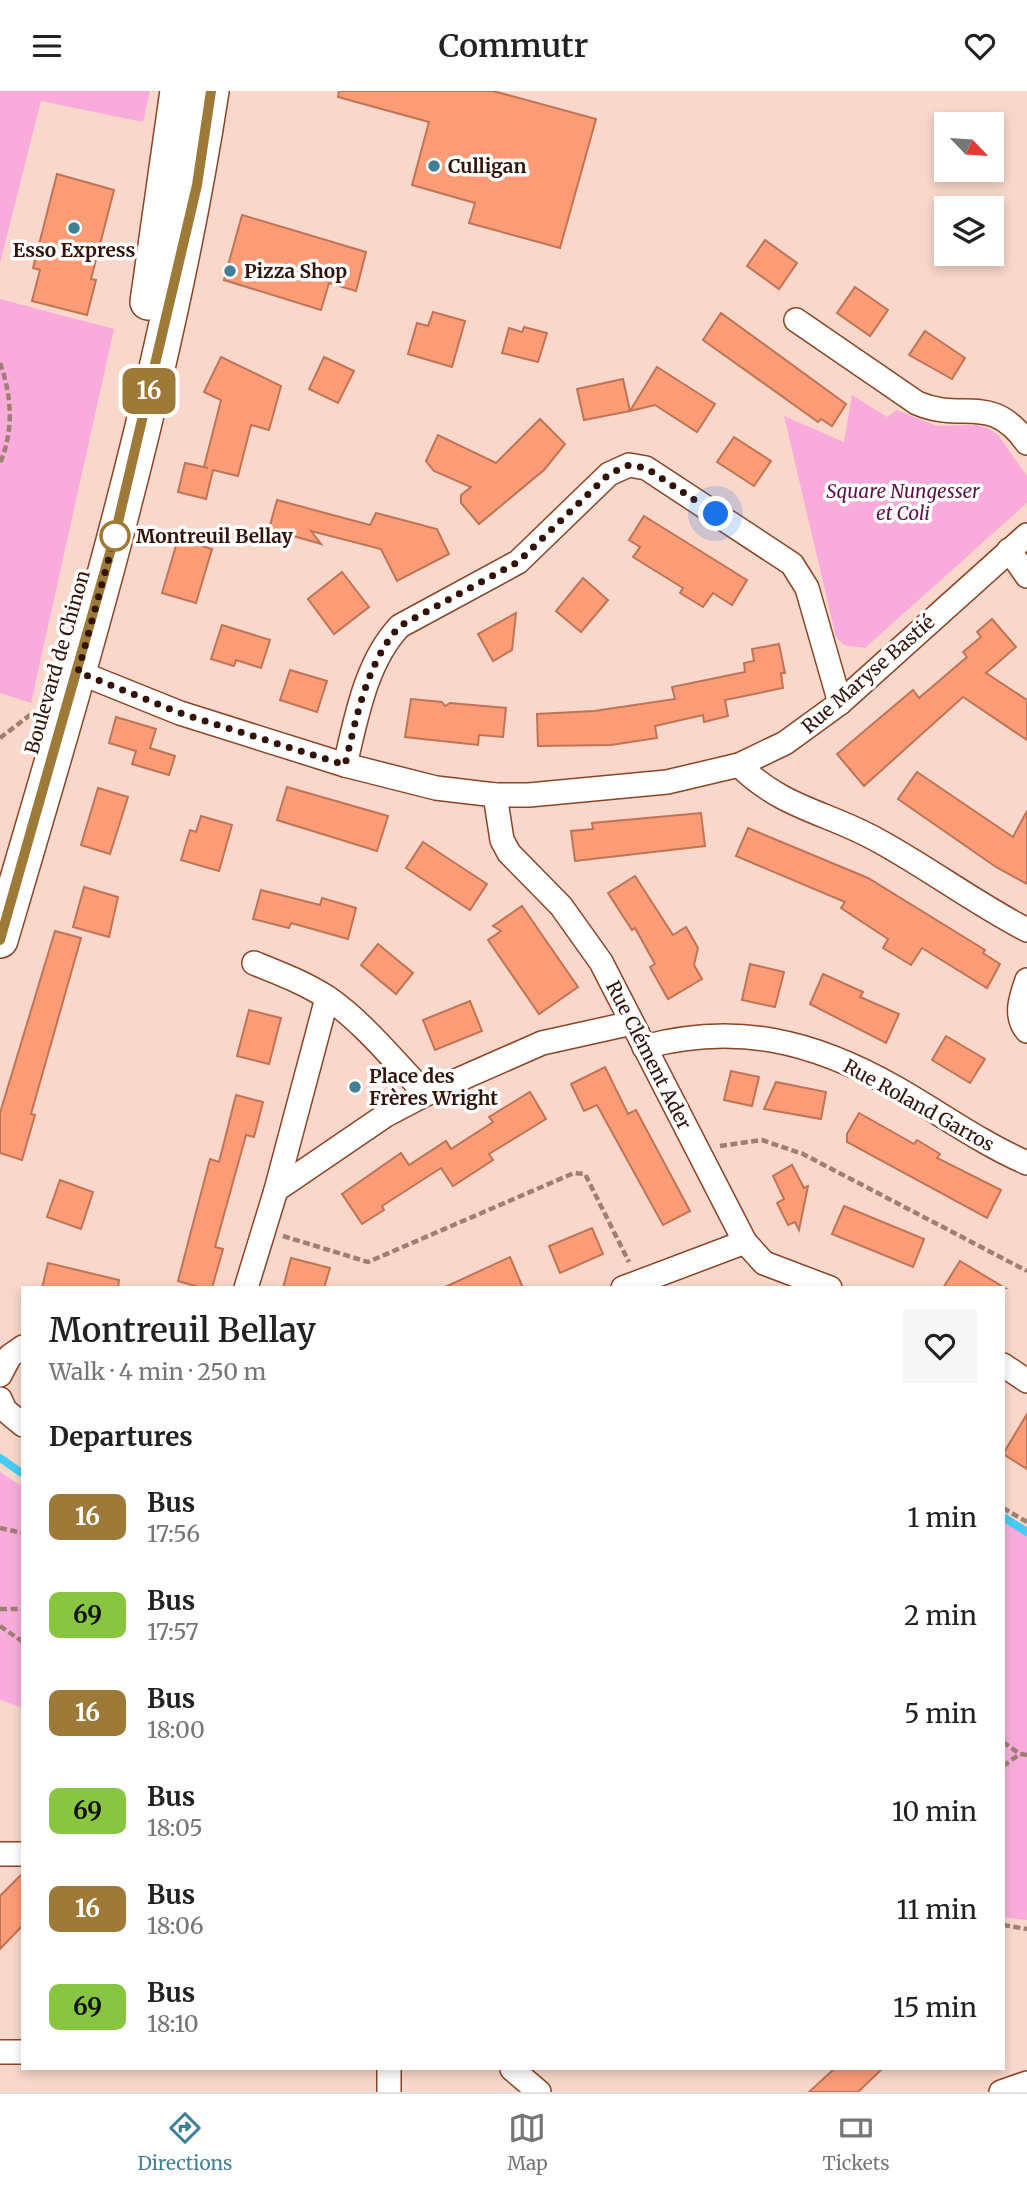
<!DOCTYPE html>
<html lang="en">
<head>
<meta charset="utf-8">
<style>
	:root { --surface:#fff; --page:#f6f6f6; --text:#222; --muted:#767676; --line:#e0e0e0; --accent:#407f94 }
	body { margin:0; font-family:Merriweather,serif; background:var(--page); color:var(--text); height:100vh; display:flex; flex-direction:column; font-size:26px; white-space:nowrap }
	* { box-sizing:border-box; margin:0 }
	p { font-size:23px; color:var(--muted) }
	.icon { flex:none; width:38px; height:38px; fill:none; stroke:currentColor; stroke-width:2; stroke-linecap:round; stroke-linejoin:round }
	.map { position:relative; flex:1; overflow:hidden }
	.panel { position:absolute; left:21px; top:1195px; width:984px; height:784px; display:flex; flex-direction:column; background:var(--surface); border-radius:0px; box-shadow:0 4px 10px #0003 }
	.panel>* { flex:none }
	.badge { padding:0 14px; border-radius:10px; font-size:24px; line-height:46px }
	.needle { width:46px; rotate:115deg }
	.fabs { position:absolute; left:934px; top:21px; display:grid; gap:14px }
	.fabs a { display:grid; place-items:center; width:70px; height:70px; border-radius:0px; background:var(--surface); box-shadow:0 4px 10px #0003; font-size:35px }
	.you { position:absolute; width:35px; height:35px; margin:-18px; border:5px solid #fff; border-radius:50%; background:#1a73e8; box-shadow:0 0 0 10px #1a73e833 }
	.map>.badge { position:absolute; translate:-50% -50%; box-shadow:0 0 0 4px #fff }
	h2 { padding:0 28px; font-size:26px; line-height:63px }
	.round { display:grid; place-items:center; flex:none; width:74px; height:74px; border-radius:0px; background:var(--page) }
	.overview { display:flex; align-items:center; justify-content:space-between; height:119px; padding:0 28px }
	h1 { font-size:33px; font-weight:600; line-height:52px }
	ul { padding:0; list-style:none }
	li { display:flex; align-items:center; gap:21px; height:98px; padding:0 28px }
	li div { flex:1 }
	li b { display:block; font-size:26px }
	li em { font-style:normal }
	li .badge { min-width:77px; font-weight:700; text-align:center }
	header { display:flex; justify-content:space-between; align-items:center; height:91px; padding:0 28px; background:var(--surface); font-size:32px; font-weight:600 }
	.tabs { display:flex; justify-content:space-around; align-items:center; height:98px; border-top:2px solid var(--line); background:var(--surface); font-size:19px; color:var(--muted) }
	.tabs a { display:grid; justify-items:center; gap:4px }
	.tabs .active { color:var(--accent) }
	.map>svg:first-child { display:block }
</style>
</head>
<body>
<header><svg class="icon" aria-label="menu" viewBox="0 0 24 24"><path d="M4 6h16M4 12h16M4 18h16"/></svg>Commutr<svg class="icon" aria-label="heart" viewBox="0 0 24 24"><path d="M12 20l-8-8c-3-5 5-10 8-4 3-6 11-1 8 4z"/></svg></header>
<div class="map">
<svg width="1027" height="2001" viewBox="0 0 1027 2001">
	<rect width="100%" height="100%" fill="#f9d7ca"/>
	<!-- green -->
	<g fill="#f9acdb">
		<polygon points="0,0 150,0 143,31 41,10 0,172"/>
		<polygon points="0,208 114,238 31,612 0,602"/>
		<polygon points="852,304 887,326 896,319 937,335 977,334 989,338 998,344 1027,385 1027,412 865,557 844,554 836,546 784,325 844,351"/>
		<polygon points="0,1381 23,1396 23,1617 0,1609"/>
		<polygon points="1003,1428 1027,1445 1027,1829 1003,1826"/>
	</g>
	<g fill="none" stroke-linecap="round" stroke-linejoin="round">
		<!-- stream -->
		<g stroke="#46cbf4" stroke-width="8">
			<polyline points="0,1367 23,1383"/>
			<polyline points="1003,1426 1027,1441"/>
		</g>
	</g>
	<!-- building -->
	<g fill="#fb9c76" stroke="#c07456" stroke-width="2">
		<polygon points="339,0 493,0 596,28 560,157 469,132 475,112 412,94 429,31 338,6"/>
		<polygon points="57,83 114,99 91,188 96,189 87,224 32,210 40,179 33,177"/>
		<polygon points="242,124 366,161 356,200 329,192 321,219 224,189"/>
		<polygon points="765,149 797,172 779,198 747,175"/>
		<polygon points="855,196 888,219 870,245 837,222"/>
		<polygon points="433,221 465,230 452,276 408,263 417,232 428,235"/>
		<polygon points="721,222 846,313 832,335 821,328 818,331 703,249"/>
		<polygon points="524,236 547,242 538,271 502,262 509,237 522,241"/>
		<polygon points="925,240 965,267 952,288 909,264"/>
		<polygon points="221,266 281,295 269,339 251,334 238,385 213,379 206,408 178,401 185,372 208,377 204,376 221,309 204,301"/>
		<polygon points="324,266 354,280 338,312 309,298"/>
		<polygon points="657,276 715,313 697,341 655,314 630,320"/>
		<polygon points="623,288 630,320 584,329 577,298"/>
		<polygon points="540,328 565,353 544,379 479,433 461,412 461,404 471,396 434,380 426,370 438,344 496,372"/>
		<polygon points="734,346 771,370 754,395 717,371"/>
		<polygon points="277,409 370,434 376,422 437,438 449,463 397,490 381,458 311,440 321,453 269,438"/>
		<polygon points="644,425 747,489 732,514 713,502 703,516 680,502 683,497 633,466 640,456 629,449"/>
		<polygon points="178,448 212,458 196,512 162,502"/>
		<polygon points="342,481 369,516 334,543 308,508"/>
		<polygon points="583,487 608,509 581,541 556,520"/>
		<polygon points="516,522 512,559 493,570 478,543"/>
		<polygon points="992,528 1016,556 986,582 1027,609 1027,649 963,606 864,695 837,663 913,599 919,607 967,566 963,561 981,546 977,541"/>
		<polygon points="222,534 270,549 261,577 236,569 234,575 211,568"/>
		<polygon points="779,553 785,582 781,582 783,597 725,609 728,625 704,631 703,624 655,635 657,647 611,654 538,655 537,623 594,620 675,608 672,596 745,581 744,572 754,570 752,558"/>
		<polygon points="290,579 327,590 317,621 280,609"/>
		<polygon points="411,608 442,611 445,615 450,612 506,617 503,646 479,644 478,654 405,646"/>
		<polygon points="116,626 156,638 150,657 175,665 169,684 132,673 136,660 109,652"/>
		<polygon points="917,681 1013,746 1027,720 1027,793 996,776 898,708"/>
		<polygon points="287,696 388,725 377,760 277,729"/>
		<polygon points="98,697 128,706 110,763 81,754"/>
		<polygon points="701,722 705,755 575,770 571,740 593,738 592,732"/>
		<polygon points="201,725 232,734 219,780 181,769 190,739 196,741"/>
		<polygon points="748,737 868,787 985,859 983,862 1000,873 987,897 922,857 911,874 883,857 888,848 841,817 845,811 736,765"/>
		<polygon points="423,751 487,793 470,819 406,777"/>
		<polygon points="635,785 673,844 686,836 698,857 694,874 702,888 668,908 650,876 655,873 635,837 632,839 608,802"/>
		<polygon points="84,796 118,806 109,846 73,836"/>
		<polygon points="261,799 320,814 322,807 356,817 348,848 291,832 289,837 253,828"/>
		<polygon points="522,815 578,896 539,923 488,849 501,840 493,835"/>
		<polygon points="55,840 81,847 31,1023 35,1024 22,1069 0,1062 0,1022"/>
		<polygon points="378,853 413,882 396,903 361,874"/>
		<polygon points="750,873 784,881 775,916 742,909"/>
		<polygon points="823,883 863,901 860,906 899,923 886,952 810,913"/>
		<polygon points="470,910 482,940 435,959 423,929"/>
		<polygon points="249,919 281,927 269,973 237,965"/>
		<polygon points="946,945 985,968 970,992 932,969"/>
		<polygon points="605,976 628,1023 636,1019 690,1120 663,1134 597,1014 584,1020 571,993"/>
		<polygon points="731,980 759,986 752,1015 724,1009"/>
		<polygon points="776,991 826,1001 821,1028 764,1018"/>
		<polygon points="530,1001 546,1028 489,1063 493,1069 453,1095 441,1077 382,1115 384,1119 362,1133 342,1103 401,1062 409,1074 446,1050 451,1058 493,1031 489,1026"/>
		<polygon points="236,1004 263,1011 254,1046 246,1044 215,1156 223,1158 212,1197 202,1197 178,1190 210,1068 219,1071"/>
		<polygon points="859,1022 914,1053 917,1049 940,1063 937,1067 1001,1099 987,1127 847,1051 847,1043"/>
		<polygon points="792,1074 804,1097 808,1095 799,1139 795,1131 788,1134 777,1112 784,1108 773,1085"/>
		<polygon points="60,1089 93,1101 81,1138 47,1126"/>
		<polygon points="844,1115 924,1148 913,1176 832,1143"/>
		<polygon points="592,1137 603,1163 560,1182 549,1155"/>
		<polygon points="510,1166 523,1197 443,1197"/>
		<polygon points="291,1167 330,1177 324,1197 283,1197"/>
		<polygon points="960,1170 1005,1197 943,1197"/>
		<polygon points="48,1172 119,1189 118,1197 42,1197"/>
		<polygon points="1027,1323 1027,1378 1003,1363"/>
		<polygon points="23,1782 23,1834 0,1858 0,1805"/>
		<polygon points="834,1978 882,1978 858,2001 809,2001"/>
	</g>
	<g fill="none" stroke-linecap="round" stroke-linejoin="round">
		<!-- street casing -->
		<g stroke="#8a4426" stroke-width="26">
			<g id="street">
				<path d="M796,229L917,312C963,332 991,301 1027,352"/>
				<polyline points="1009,459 1027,485"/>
				<polyline points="78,581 180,622 345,674 436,697 495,704 529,704 667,691 739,674 785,652 840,612 1027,444"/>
				<path d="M345,674C356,628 366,570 400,535L518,471L609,383L629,374L646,377L792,473L807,497L840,612"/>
				<path d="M739,674C783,718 828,721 879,750C930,778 975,812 1027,839"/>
				<polyline points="495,704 502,749 509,762 561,815 601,871 745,1151 764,1172 830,1197"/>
				<path d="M254,872C279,882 305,892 328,907C365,933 394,970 426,1003"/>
				<path d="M1027,889C1021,906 1014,925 1027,940"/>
				<path d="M644,956C736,931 814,950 896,997C940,1022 981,1052 1027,1072"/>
				<polyline points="276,1099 327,907"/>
				<polyline points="246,1197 276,1099 386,1024 426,1003 542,952 632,932"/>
				<polyline points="623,1197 745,1151"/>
				<polyline points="1003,1274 1027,1290"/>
				<polyline points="0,1284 10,1265 23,1256"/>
				<polyline points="0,1308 5,1319 23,1334"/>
				<polyline points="0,1763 23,1763"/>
				<polyline points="0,1961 23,1961"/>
				<polyline points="512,1978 539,2001"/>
				<polyline points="389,2001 389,1978"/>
				<polyline points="1001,2001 1027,1992"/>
			</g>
		</g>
		<!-- primary casing -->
		<g stroke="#8a4426" stroke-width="38">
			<g id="primary">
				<polyline points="148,211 178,0"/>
				<path d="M0,849C82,571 167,287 211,0"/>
			</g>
		</g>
		<!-- path -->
		<g stroke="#a07f73" stroke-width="4.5" stroke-dasharray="7 3.5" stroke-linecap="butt">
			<path d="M0,272C12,305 14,340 0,372"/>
			<polyline points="0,647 34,621"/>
			<polyline points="720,1055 762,1049 803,1063 1027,1180"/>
			<polyline points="283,1145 368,1171 574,1082 585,1083 629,1171"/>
			<polyline points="1003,1417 1027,1431"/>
			<polyline points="0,1437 23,1442"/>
			<polyline points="0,1518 23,1518"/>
			<polyline points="0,1535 23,1551"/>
			<polyline points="1003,1651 1020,1663 1027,1664"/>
			<polyline points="1003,1675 1020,1663"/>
			<polyline points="1003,1834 1027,1838"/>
		</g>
		<!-- street -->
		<use href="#street" stroke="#fff" stroke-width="23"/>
		<!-- primary -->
		<use href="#primary" stroke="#fff" stroke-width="35"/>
	</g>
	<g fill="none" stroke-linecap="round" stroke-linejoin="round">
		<!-- line casing -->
		<g stroke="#fff" stroke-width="16">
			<polyline id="line" points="0,849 115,444 197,94 211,0"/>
		</g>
		<!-- line -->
		<use href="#line" stroke="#9e7a38" stroke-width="10"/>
		<!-- walk -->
		<path stroke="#311307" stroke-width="7" stroke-dasharray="0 12.6" d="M115,445L78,581L180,622L345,674C356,628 367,570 400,535L518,471L609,383L629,374L646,377L716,423"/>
	</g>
	<!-- markers -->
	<g fill="#407f94" stroke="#fff" stroke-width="2.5">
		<circle cx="434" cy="75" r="7"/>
		<circle cx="74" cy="137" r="7"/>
		<circle cx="230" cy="180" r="7"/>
		<circle cx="355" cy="996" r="7"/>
	</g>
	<circle fill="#fff" stroke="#9e7a38" stroke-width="3.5" cx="115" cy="445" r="14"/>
	<g text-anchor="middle" stroke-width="7" stroke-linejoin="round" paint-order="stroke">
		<!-- poi labels -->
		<g font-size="19" font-weight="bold" fill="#311307" stroke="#fff" text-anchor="start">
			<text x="448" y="82">Culligan</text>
			<text x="74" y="166" text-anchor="middle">Esso Express</text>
			<text x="244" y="187">Pizza Shop</text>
			<text x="369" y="992">Place des<tspan x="369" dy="22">Frères Wright</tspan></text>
		</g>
		<!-- park labels -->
		<g font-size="19" font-style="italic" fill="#5f1249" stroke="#fff">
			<text x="903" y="407">Square Nungesser<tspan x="903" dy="22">et Coli</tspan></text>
		</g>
		<!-- stop labels -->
		<g font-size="19" font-weight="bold" fill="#311307" stroke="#fff" text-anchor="start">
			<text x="136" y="452">Montreuil Bellay</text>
		</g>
		<!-- street labels -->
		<g font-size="19" fill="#311307" stroke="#fff">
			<text transform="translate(57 571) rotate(-74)" y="7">Boulevard de Chinon</text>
			<text transform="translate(868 583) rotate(-41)" y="7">Rue Maryse Bastié</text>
			<text transform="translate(649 964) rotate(63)" y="7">Rue Clément Ader</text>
			<text transform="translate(919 1014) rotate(29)" y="7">Rue Roland Garros</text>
		</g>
	</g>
</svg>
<div class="fabs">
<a><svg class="needle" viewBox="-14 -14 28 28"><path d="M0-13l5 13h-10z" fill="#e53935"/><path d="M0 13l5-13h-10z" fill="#767676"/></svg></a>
<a><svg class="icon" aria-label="layers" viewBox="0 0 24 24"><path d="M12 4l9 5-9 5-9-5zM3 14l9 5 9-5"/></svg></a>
</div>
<div class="you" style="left:716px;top:423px"></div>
<b class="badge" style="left:149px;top:300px;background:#9e7a38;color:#fff">16</b>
<section class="panel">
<div class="overview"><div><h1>Montreuil Bellay</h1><p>Walk · 4 min · 250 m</p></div><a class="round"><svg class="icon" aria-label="heart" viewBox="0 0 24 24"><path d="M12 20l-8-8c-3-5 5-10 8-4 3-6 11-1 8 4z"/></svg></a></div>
<h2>Departures</h2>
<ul>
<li><span class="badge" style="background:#9e7a38;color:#fff">16</span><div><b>Bus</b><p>17:56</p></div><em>1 min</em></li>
<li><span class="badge" style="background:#88c540;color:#111">69</span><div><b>Bus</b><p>17:57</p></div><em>2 min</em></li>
<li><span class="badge" style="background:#9e7a38;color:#fff">16</span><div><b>Bus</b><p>18:00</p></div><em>5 min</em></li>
<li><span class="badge" style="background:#88c540;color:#111">69</span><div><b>Bus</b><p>18:05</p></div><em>10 min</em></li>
<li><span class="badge" style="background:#9e7a38;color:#fff">16</span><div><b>Bus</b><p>18:06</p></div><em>11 min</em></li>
<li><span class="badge" style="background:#88c540;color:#111">69</span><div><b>Bus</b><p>18:10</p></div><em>15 min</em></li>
</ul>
</section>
</div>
<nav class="tabs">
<a class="active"><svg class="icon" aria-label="directions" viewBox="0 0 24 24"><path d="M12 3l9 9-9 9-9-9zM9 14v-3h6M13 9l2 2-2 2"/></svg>Directions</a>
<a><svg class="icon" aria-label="map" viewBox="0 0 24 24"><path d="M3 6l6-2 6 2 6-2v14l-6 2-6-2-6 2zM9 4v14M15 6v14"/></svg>Map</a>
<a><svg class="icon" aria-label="tickets" viewBox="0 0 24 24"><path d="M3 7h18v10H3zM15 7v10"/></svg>Tickets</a>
</nav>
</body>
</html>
